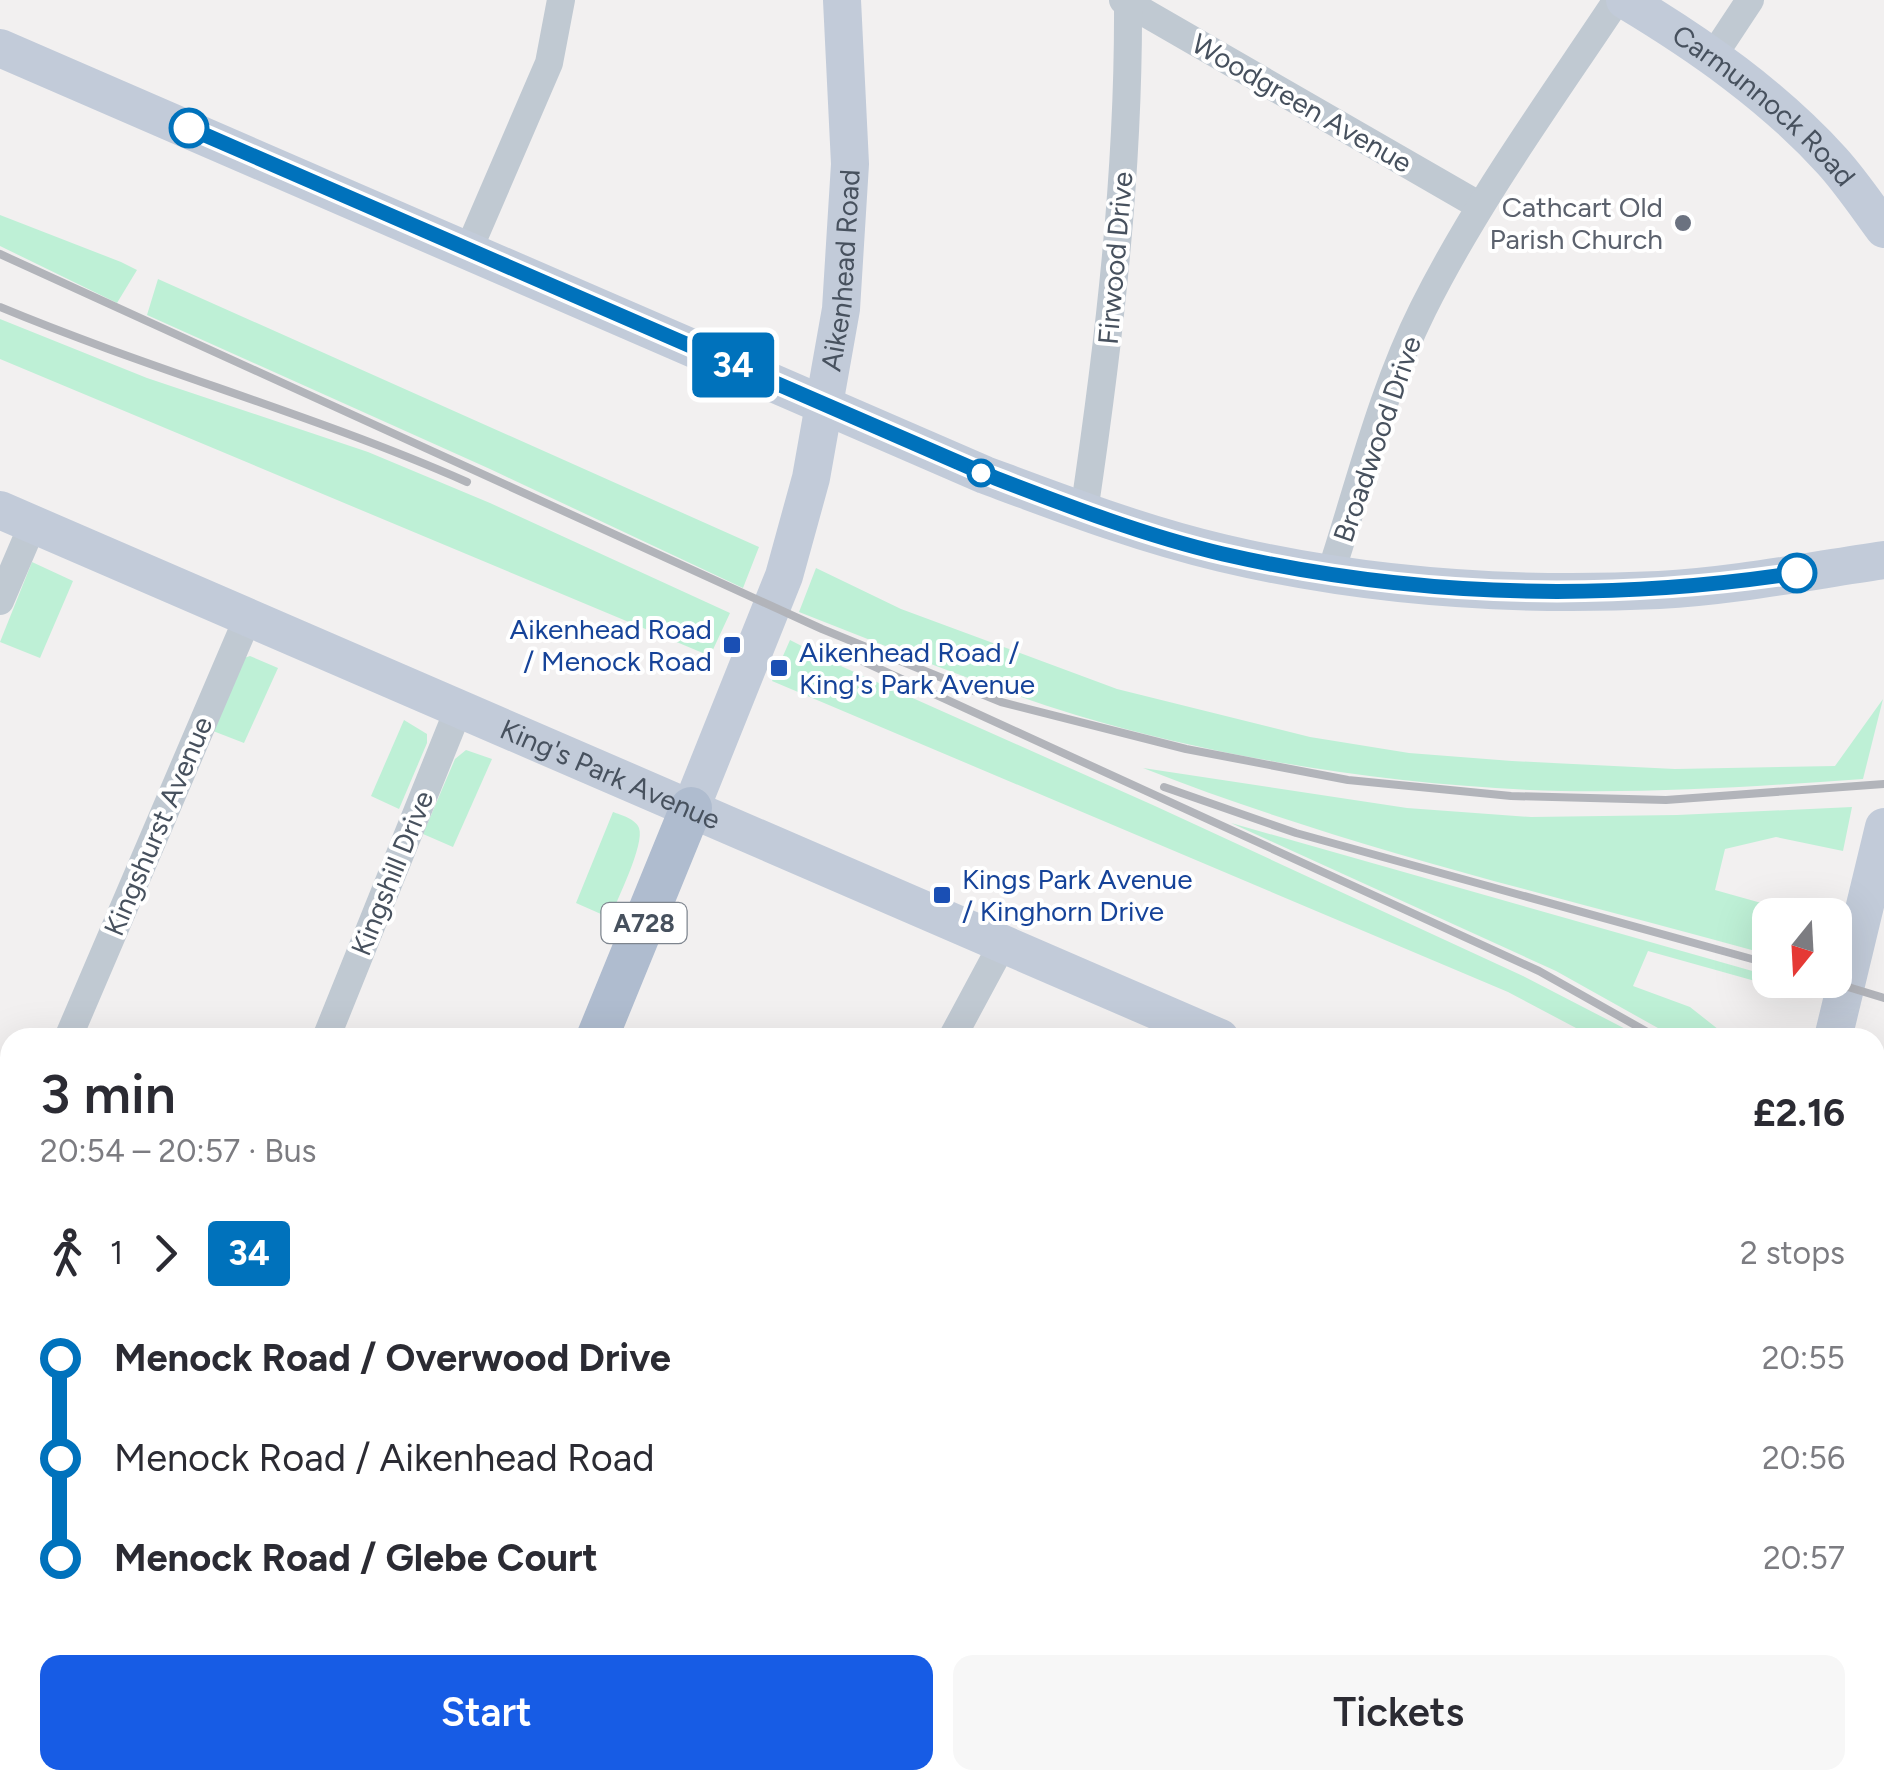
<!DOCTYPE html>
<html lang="en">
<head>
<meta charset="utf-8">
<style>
	:root { --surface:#fff; --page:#f7f7f7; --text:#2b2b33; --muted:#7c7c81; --accent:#175ce5 }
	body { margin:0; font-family:Figtree,sans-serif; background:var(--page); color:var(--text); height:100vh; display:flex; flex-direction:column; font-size:38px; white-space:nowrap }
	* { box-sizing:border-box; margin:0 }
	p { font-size:32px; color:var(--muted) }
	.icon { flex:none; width:55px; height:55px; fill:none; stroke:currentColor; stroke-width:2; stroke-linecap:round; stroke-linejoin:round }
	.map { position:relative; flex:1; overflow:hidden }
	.side { position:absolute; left:0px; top:1028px; width:1885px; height:762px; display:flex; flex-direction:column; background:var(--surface); border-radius:30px 30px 0 0; box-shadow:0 10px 40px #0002 }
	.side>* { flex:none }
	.badge { padding:0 20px; border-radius:8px; font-size:35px; line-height:65px }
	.needle { width:65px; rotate:198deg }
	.buttons { position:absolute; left:1752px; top:898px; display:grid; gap:20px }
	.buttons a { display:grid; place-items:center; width:100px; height:100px; border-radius:20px; background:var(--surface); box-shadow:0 10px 40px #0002; font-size:50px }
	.map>.badge { position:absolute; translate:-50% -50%; box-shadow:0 0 0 5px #fff }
	.legs { display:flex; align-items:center; gap:15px; height:110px; padding:0 40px; font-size:32px }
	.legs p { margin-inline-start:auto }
	.summary { display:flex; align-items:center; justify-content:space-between; height:170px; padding:0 40px }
	h1 { font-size:55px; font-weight:600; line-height:75px }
	.button { display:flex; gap:20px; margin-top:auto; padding:20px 40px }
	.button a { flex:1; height:115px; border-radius:20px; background:var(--accent); color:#fff; font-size:40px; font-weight:600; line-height:115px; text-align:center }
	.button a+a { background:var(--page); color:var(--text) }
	ul { padding:0 40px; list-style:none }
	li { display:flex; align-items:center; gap:35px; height:100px; font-size:38px }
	li i { display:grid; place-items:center; width:15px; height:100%; margin:0 12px; background:currentColor }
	li i::after { content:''; width:25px; height:25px; margin:-12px; border:8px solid; border-radius:50%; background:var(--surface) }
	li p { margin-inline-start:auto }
	li:first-child i { background:linear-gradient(#0000 50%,currentColor 0) }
	li:last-child i { background:linear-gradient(currentColor 50%,#0000 0) }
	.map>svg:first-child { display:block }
</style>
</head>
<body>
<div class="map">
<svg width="1884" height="1789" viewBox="0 0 1884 1789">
	<rect width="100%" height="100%" fill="#f2f0f0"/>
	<!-- commercial -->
	<polygon fill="#fcf9ea" points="1875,1050 1884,1052 1884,1171 1875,1169"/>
	<!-- green -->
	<g fill="#bef0d6">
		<polygon points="0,215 121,262 137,270 117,303 0,246"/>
		<polygon points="158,279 759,547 743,588 490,469 147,315"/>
		<polygon points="0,319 147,378 368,452 490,503 730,613 710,656 0,359"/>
		<polygon points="32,562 73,581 40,658 0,642"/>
		<path d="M816,568L901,609L1117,689L1310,737L1409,753L1512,761L1675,769L1835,766L1883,699L1863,779C1763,786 1662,793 1561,791C1406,787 1224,760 1076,715C982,686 891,648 799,612Z"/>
		<polygon points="790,640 843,667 1155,806 1523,976 1641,1037 1593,1037 1508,992 772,681"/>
		<polygon points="250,656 278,668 244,743 213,731 244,658"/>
		<polygon points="404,720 427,734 427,743 399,809 371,796"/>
		<polygon points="466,750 492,759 453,847 423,834 455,759"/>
		<path d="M1143,768L1407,808L1531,817L1677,815L1852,807L1843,851L1776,837L1725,849L1715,890L1804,915H1770V955C1560,897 1346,848 1143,768Z"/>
		<path d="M613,812C621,815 636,819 639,828C645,844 617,900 610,918L576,903Z"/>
		<polygon points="1231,823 1770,976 1770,980 1785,980 1812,988 1809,996 1648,951 1633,986 1690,1007 1728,1037 1674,1037 1556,971"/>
		<polygon points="1875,1230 1884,1239 1884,1309 1875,1297"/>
		<polygon points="0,1565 10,1571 10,1780 149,1780 143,1789 0,1788"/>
	</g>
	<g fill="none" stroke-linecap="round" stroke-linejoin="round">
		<!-- street -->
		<g stroke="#c0c9d2" stroke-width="28">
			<polyline points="1123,0 1480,206"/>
			<polyline points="1713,56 1750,0"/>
			<polyline points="468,251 549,63 561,0"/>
			<path d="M1084,512C1109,343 1129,174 1128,3"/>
			<path d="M1330,575C1359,487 1381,393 1423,309C1477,201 1550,101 1617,0"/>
			<polyline points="0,601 33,524"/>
			<polyline points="68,1038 249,615"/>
			<polyline points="326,1038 459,708"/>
			<polyline points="952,1038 1002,945"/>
			<polyline points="0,1540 10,1546"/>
			<polyline points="909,1780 925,1789"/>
			<polyline points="1470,1780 1494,1789"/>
			<polyline points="601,1789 603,1780"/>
			<polyline points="1030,1789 1036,1780"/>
		</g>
		<!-- secondary -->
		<g stroke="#c2cbd9" stroke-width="38">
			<path id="s1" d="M1625,0C1700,45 1773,96 1832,161C1851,182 1867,206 1884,229"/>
			<path d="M0,48L985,475C1063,504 1141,534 1222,553C1365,587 1512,597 1659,590C1734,586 1809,571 1884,560"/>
			<path id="s2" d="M0,510L1220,1038"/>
			<path id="s3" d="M691,808L784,576L811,478L841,309L850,164L842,0"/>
			<polyline points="1833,1038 1884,827"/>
			<polyline points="1875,1604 1884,1624"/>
			<polyline points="1696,1789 1698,1780"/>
		</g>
		<!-- primary -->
		<g stroke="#afbccf" stroke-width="42">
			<polyline points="597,1038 691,808"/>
			<polyline points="184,1789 190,1780"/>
		</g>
		<!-- rail -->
		<g stroke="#b2b4ba" stroke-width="8">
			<polyline points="0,254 822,629 1001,702 1186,749 1348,780 1511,796 1666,800 1884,784"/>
			<path d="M0,307C154,371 315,415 467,482"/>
			<polyline points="836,649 1539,971 1658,1038"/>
			<polyline points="1164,787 1296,833 1770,964"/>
			<polyline points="1825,980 1884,998"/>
			<polyline points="1875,1215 1884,1225"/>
		</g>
	</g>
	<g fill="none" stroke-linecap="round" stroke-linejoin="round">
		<!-- line-1 casing -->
		<g stroke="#fff" stroke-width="22">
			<path id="line-1" d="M189,128L985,474C1063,504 1142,535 1223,554C1412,597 1606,602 1797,573"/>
		</g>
		<!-- line-1 -->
		<use href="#line-1" stroke="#0072bc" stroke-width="15"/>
	</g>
	<!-- markers -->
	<g fill="#fff" stroke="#0072bc" stroke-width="5">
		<circle cx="189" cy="128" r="18"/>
		<circle cx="981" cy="473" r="12"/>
		<circle cx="1797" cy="573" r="18"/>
	</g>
	<circle fill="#6b7280" stroke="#fff" stroke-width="4" cx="1683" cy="223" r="10"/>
	<g fill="#1a4fb4" stroke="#fff" stroke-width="4">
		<rect x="722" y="635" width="20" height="20" rx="5"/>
		<rect x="769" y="658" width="20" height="20" rx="5"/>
		<rect x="932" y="885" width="20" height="20" rx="5"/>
	</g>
	<g text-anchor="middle" stroke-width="8" stroke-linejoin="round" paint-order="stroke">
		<!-- shield labels -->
		<rect fill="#fff" stroke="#7e858e" stroke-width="2.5" x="601.5" y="903" width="85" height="40" rx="8"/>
		<g font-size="25" font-weight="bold" fill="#47515e">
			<text x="644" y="932">A728</text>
		</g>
		<!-- street labels -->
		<g font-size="28" fill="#47515e" stroke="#fff">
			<text transform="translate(1302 103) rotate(30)" y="10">Woodgreen Avenue</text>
			<text dy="10" stroke="none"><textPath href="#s1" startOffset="175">Carmunnock Road</textPath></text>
			<text transform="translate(1115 258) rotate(-85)" y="10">Firwood Drive</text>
			<text dy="10" stroke="none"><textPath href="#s3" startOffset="562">Aikenhead Road</textPath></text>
			<text transform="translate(1377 439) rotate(-71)" y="10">Broadwood Drive</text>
			<text dy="10" stroke="none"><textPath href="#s2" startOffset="665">King's Park Avenue</textPath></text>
			<text transform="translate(158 826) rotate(-67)" y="10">Kingshurst Avenue</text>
			<text transform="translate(392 873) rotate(-68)" y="10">Kingshill Drive</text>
		</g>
		<!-- worship labels -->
		<g font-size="28" fill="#5b616d" stroke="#fff" text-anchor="end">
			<text x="1663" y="217">Cathcart Old<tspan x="1663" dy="32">Parish Church</tspan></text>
		</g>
		<!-- transit labels -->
		<g font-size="28" fill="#164399" stroke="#fff" text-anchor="start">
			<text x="712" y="639" text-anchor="end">Aikenhead Road<tspan x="712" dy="32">/ Menock Road</tspan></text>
			<text x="799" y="662">Aikenhead Road /<tspan x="799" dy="32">King's Park Avenue</tspan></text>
			<text x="962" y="889">Kings Park Avenue<tspan x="962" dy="32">/ Kinghorn Drive</tspan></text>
		</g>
	</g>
</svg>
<div class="buttons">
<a><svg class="needle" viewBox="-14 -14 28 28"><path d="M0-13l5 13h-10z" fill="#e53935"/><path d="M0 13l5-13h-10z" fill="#7c7c81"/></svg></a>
</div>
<b class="badge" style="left:733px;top:365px;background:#0072bc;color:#fff">34</b>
<section class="side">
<div class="summary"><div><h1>3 min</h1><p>20:54 – 20:57 · Bus</p></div><b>£2.16</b></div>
<div class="legs"><svg class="icon" aria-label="walk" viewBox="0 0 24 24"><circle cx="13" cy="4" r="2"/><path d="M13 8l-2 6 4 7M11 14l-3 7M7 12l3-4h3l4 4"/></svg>1<svg class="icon" aria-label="forward" viewBox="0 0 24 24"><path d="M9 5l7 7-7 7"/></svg><b class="badge" style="background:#0072bc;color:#fff">34</b><p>2 stops</p></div>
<ul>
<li><i style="color:#0072bc"></i><b>Menock Road / Overwood Drive</b><p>20:55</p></li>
<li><i style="color:#0072bc"></i><span>Menock Road / Aikenhead Road</span><p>20:56</p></li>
<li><i style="color:#0072bc"></i><b>Menock Road / Glebe Court</b><p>20:57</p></li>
</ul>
<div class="button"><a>Start</a><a>Tickets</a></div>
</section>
</div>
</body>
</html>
